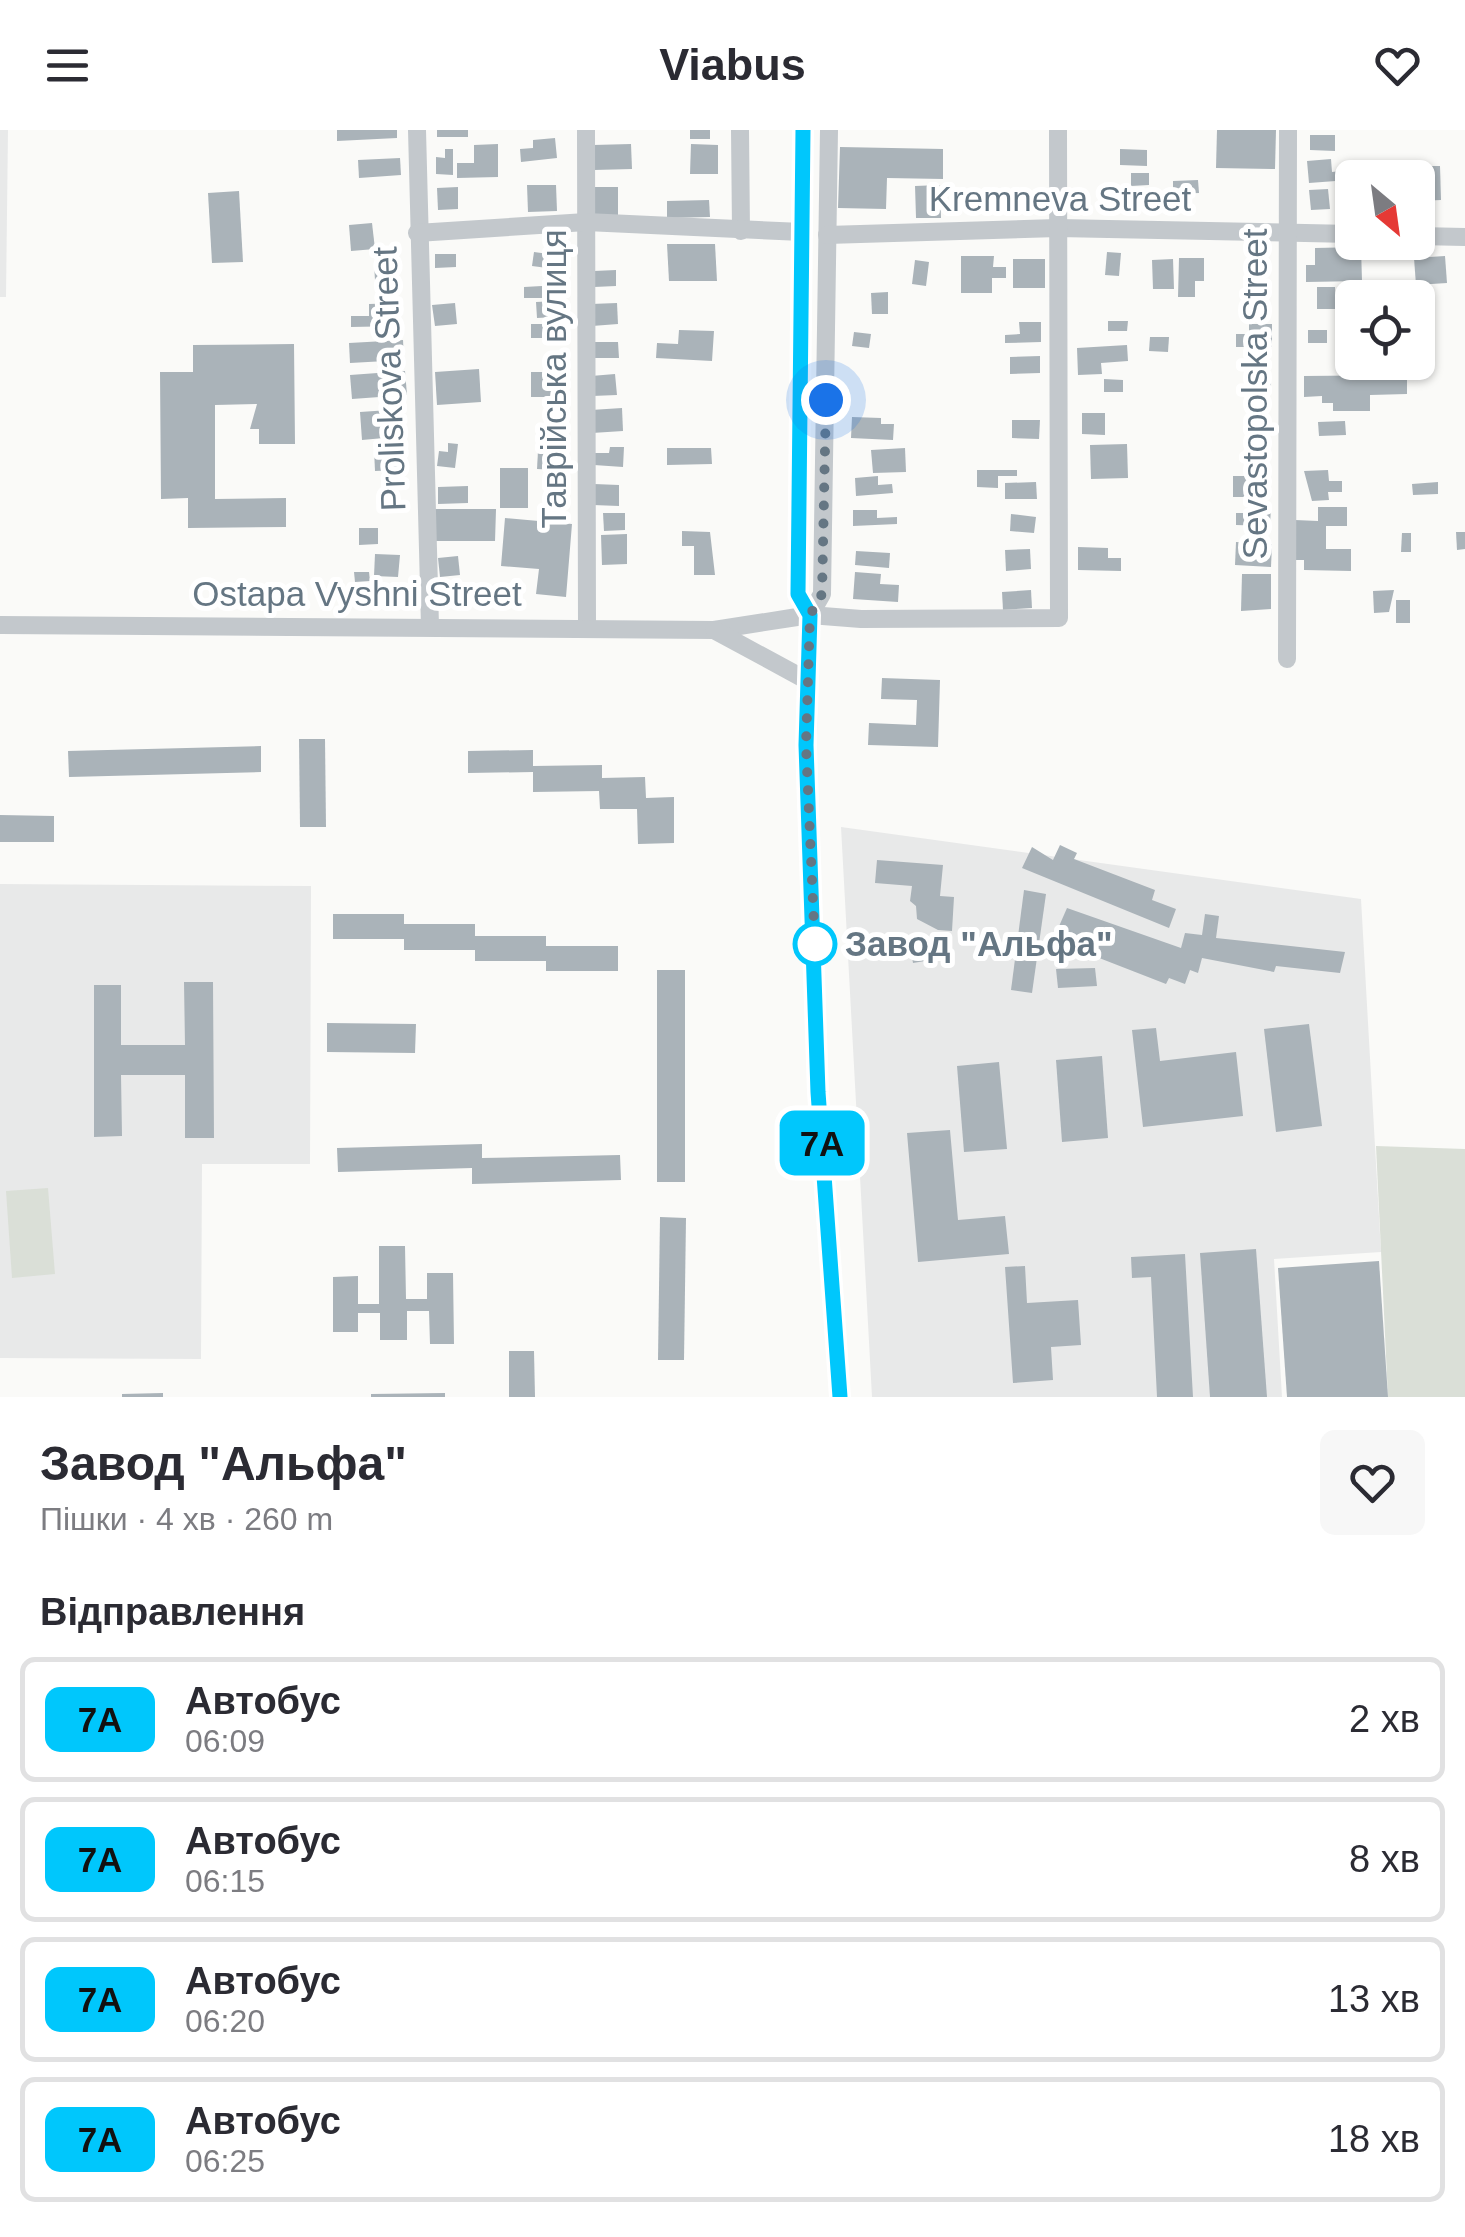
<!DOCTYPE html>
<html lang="uk">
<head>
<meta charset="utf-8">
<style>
	:root { --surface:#fff; --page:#f7f7f7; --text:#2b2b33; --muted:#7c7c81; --line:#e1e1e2 }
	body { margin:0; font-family:Arial,sans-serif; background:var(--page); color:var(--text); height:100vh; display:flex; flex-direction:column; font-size:38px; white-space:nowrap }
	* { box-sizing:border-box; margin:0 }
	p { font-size:32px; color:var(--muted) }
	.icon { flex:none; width:55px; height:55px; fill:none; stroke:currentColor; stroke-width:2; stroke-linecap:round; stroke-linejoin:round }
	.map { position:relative; height:1267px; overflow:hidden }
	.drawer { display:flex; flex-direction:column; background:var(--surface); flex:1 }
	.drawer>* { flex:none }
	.badge { padding:0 20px; border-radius:15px; font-size:35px; line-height:65px }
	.needle { width:65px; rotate:151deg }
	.buttons { position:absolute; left:1335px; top:30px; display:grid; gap:20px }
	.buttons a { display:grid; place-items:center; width:100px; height:100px; border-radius:15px; background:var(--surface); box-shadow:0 2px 8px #0004; font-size:50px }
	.you { position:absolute; width:50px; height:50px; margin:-25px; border:8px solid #fff; border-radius:50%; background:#1a73e8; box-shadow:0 0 0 15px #1a73e833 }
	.map>.badge { position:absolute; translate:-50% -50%; box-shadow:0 0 0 5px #fff }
	h2 { padding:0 40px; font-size:38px; line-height:90px }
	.round { display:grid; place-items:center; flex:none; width:105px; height:105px; border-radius:15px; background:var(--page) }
	.headline { display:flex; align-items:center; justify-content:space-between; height:170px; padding:0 40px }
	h1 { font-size:48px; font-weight:800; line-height:75px }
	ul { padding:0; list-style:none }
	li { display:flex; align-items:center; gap:30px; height:125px; margin:0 20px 15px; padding:0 20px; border:5px solid var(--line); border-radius:15px }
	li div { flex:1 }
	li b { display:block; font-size:38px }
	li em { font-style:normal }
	li .badge { min-width:110px; font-weight:700; text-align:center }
	header { display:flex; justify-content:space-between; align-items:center; height:130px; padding:0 40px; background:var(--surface); font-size:45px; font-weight:800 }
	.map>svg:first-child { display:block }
</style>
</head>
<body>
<header><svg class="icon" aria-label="menu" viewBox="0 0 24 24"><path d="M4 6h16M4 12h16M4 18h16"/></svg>Viabus<svg class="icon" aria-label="heart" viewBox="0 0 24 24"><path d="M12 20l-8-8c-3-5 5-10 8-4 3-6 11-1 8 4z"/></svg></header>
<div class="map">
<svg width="1465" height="1267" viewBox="0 0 1465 1267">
	<rect width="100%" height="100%" fill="#fafaf8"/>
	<!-- built -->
	<g fill="#e8e9e9">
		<polygon points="0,0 8,0 6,167 0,167"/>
		<polygon points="841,697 1361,769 1381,1122 1274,1129 1282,1267 872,1267"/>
		<polygon points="0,754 311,756 310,1034 202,1034 201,1229 0,1228"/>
	</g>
	<!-- green -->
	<g fill="#dadfd7">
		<polygon points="1376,1016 1465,1019 1465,1267 1388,1267"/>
		<polygon points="48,1058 55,1144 12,1148 6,1061"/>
	</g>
	<!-- building -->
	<g fill="#aab3b9">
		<polygon points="337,0 397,0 397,8 337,11"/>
		<rect x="437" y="0" width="31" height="7"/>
		<rect x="690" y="0" width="20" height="9"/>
		<polygon points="1217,0 1276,0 1275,39 1216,38"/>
		<polygon points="1310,5 1335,5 1335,21 1310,20"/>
		<polygon points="555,8 557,28 521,32 520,19 533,18 533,10"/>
		<polygon points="498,14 498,47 457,48 457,33 474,33 474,15"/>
		<polygon points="631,14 632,39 594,40 593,15"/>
		<polygon points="691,14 718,15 718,44 690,44"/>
		<polygon points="840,17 943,19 943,49 887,48 886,79 838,78"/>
		<polygon points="445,19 453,19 453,45 436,44 436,27 445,28"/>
		<polygon points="1120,19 1147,20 1147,36 1120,35"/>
		<polygon points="400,28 401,45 359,48 358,30"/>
		<polygon points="1331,29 1332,42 1348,40 1349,50 1309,53 1307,31"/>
		<polygon points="1418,36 1440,36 1441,70 1419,71"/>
		<polygon points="1131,43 1149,43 1149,55 1131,56"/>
		<polygon points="1198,50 1199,63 1173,64 1173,51"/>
		<polygon points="527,55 556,55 557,81 528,82"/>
		<polygon points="940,55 941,88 916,88 915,56"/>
		<polygon points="458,57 458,79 438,80 437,58"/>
		<polygon points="592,57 618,57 618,86 591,85"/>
		<polygon points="1328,59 1330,79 1311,80 1309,60"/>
		<polygon points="239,61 243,132 212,133 208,63"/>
		<polygon points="709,70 710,87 667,88 667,71"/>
		<polygon points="372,93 375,119 351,121 349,95"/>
		<polygon points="667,114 715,114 717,151 669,151"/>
		<polygon points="1361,117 1362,151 1306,152 1306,135 1315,135 1315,118"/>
		<polygon points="534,122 556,125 555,139 532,136"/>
		<polygon points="1107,122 1121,123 1119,146 1105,145"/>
		<polygon points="435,124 456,124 456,137 435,138"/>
		<polygon points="961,126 994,126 993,137 1006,137 1006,148 992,148 992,163 961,163"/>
		<polygon points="1445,126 1447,153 1416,155 1414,128"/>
		<polygon points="1179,128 1204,128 1204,151 1195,151 1195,167 1178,167"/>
		<rect x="1013" y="129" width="32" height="29"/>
		<polygon points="1173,129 1174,159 1153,159 1152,130"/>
		<polygon points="915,130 929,132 926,156 912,154"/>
		<polygon points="397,133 398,149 375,150 374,134"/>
		<polygon points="616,140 616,156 594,157 594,141"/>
		<polygon points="542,156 542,168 524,168 524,157"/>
		<polygon points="1317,157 1335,157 1336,179 1317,179"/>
		<polygon points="888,162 888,184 872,184 871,163"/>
		<polygon points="556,171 556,187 537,188 536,172"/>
		<polygon points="400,173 400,196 351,197 351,186 369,186 369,174"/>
		<polygon points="455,173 457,194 435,196 432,175"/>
		<polygon points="617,173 618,194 592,196 591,174"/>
		<polygon points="1108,191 1128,191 1127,201 1108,201"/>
		<polygon points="1019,192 1041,192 1041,212 1005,213 1005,205 1020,204"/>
		<polygon points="531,194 558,194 557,208 531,208"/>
		<polygon points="1249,194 1272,194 1272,217 1236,217 1236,204 1249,204"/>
		<polygon points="679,200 714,201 712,231 656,228 657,213 678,214"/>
		<rect x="1308" y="200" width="19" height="13"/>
		<polygon points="854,202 871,204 869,218 852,216"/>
		<polygon points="1150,207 1169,207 1168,222 1149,221"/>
		<polygon points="403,210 404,230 350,233 349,213"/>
		<polygon points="593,212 618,212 619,228 593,228"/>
		<polygon points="294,214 295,314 259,314 259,299 250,299 257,274 215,275 215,369 286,368 286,397 188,398 188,368 161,369 160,242 193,242 193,215"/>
		<polygon points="1127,215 1128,231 1101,233 1102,244 1078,245 1077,218"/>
		<polygon points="1040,226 1040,243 1010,244 1010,227"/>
		<polygon points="479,239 481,272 437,275 435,242"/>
		<polygon points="405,241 407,265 352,269 350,245"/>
		<rect x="531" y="242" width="30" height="25"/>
		<polygon points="615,244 617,265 592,266 591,246"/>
		<polygon points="1407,245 1407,264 1370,265 1370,281 1333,281 1333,273 1322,273 1322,266 1304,267 1304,246"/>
		<polygon points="1252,246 1271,246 1271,261 1252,260"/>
		<polygon points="1104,249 1123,250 1123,262 1104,262"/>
		<polygon points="622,278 623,301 592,303 591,280"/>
		<polygon points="404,279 406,306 362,310 360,282"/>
		<polygon points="1082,283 1105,283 1105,305 1082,304"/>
		<polygon points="852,287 881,288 881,294 894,294 893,310 851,308"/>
		<polygon points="1012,290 1040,290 1039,309 1012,308"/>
		<polygon points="1345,291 1346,305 1319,306 1318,292"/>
		<polygon points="448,313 458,314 455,338 437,336 439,321 448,322"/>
		<polygon points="1127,314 1128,348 1091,349 1090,315"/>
		<polygon points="610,317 624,317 623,337 594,335 595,323 609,323"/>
		<polygon points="400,318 401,340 375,341 374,319"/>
		<polygon points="667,318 711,318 712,334 667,335"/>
		<polygon points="905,318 906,342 873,343 871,320"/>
		<polygon points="538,321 558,322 557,340 537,339"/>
		<rect x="500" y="338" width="28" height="40"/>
		<polygon points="977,340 1017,340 1017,346 998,346 998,358 977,357"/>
		<polygon points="1328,340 1329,351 1342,351 1342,362 1328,362 1329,370 1312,371 1304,341"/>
		<polygon points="878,346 878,355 892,354 893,363 856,366 855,348"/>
		<rect x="1233" y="346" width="32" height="21"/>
		<polygon points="1036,352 1037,369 1005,369 1005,353"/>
		<polygon points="1438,352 1438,364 1413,365 1412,354"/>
		<polygon points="594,354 619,355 619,376 593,375"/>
		<polygon points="468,356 468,373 438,374 438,357"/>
		<polygon points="1251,376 1271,376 1270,396 1236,395 1236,383 1251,383"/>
		<polygon points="1318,377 1347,377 1347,396 1326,396 1326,419 1351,419 1351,441 1304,440 1304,430 1294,430 1295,390 1318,391"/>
		<polygon points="435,379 496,379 495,411 435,411"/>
		<polygon points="853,380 877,380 877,388 897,387 897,394 853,396"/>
		<polygon points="603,383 625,383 625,400 604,401"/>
		<polygon points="1011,384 1036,387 1034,403 1010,401"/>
		<polygon points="505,388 572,394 566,467 536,464 539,439 501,436"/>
		<polygon points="359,398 378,398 378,414 359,415"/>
		<polygon points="682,401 710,402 715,445 694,445 694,416 682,416"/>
		<polygon points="1456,402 1465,402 1465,419 1457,420"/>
		<polygon points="1402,403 1411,403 1411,422 1401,422"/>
		<polygon points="627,404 627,434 602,435 601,405"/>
		<polygon points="1236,412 1272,414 1271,437 1235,435"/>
		<polygon points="1078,417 1108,418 1108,428 1121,428 1121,441 1078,440"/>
		<polygon points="1030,419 1031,439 1006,441 1005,420"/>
		<polygon points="856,421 890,423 889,438 855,435"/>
		<polygon points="375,424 400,425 398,447 374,446"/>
		<polygon points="458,426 460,445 440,447 438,428"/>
		<polygon points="354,442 369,442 370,451 355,452"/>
		<polygon points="855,442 881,444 880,454 899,455 898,472 853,469"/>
		<polygon points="1242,444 1271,444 1271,479 1241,481"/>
		<polygon points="1031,460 1032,478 1003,480 1002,462"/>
		<polygon points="1394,460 1389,482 1374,483 1373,461"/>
		<rect x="1396" y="470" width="14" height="23"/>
		<polygon points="882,548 940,550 938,617 868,615 869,593 916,595 917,570 881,569"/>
		<polygon points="299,609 325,609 326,697 300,697"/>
		<polygon points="261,616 261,642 69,647 68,621"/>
		<polygon points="533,620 533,636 602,635 602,648 645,647 646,668 674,667 674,713 638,714 637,679 600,679 599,661 533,662 533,642 468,643 468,621"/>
		<polygon points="0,685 54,686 54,712 0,712"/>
		<polygon points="1060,715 1077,723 1074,729 1155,760 1152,770 1176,779 1169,798 1022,738 1032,717 1053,730"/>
		<polygon points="877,730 943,735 940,766 954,767 952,801 938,800 917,789 916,776 910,771 912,756 875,753"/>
		<polygon points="1024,760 1046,764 1032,863 1011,860"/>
		<polygon points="1067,778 1181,818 1185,803 1202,805 1205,784 1219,786 1216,808 1345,822 1340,843 1276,836 1274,842 1202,828 1198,843 1190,840 1185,854 1169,848 1166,854 1053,810"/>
		<polygon points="333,784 404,784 404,794 475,794 475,806 546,806 546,816 618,816 618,841 546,841 546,831 475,831 475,820 404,820 404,809 333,809"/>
		<polygon points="935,817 937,829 913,833 911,821"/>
		<polygon points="1095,838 1097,856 1058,858 1056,839"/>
		<rect x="657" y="840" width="28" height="212"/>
		<polygon points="184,852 213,852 214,1008 185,1008 185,945 121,945 122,1006 94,1007 94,855 121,855 121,915 185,915"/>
		<polygon points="327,893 416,894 415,923 327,922"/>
		<polygon points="1309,894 1322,996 1276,1002 1264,899"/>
		<polygon points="1156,898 1160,931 1236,922 1243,986 1143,997 1132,900"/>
		<polygon points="1102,926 1108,1008 1062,1012 1056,930"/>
		<polygon points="999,932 1007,1019 964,1022 957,936"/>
		<polygon points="950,1000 958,1090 1005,1086 1009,1124 918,1132 907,1003"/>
		<polygon points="482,1014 482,1028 620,1025 621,1050 472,1054 472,1038 338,1042 337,1018"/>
		<polygon points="660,1087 686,1088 684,1230 658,1230"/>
		<polygon points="379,1116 405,1116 406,1169 427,1169 427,1143 453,1143 454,1214 430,1214 429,1181 407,1181 407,1210 380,1210 380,1183 358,1183 358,1202 333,1202 333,1147 358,1146 358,1174 379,1174"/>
		<polygon points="1256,1119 1267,1267 1210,1267 1200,1123"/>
		<polygon points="1185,1124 1193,1267 1157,1267 1151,1147 1132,1148 1131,1127"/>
		<polygon points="1379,1131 1388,1267 1287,1267 1278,1138"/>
		<polygon points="1025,1136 1027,1173 1078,1170 1081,1215 1051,1217 1053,1250 1013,1253 1005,1137"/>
		<polygon points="509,1221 534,1221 535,1267 509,1267"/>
		<polygon points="163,1263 163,1267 122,1267 122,1264"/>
		<polygon points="445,1263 445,1267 371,1267 371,1264"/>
	</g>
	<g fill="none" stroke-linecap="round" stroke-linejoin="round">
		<!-- minor -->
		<g stroke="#c3c8cc" stroke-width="18">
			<polyline points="417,0 430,496"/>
			<polyline points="586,0 587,498"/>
			<polyline points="740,0 741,101"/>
			<polyline points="803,0 798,465 810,485"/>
			<polyline points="829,0 822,464 810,485 807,667 818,962 840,1267"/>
			<polyline points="417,103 586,92 802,102"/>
			<polyline points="827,105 1058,98 1352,104"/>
			<polyline points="1418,106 1465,107"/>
			<polyline points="0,495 714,500 810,485 861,489 1059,488 1058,0"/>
			<polyline points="714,500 808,551"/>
			<polyline points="1287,529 1288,0"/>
		</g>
	</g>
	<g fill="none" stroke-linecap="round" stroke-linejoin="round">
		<!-- line casing -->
		<g stroke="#fff" stroke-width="22">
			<polyline id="line" points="803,0 798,464 810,485 806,615 818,962 840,1267"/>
		</g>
		<!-- line -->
		<use href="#line" stroke="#00c7fc" stroke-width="15"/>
		<!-- walk -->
		<polyline stroke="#657683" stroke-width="10" stroke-dasharray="0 18" points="815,814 815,818 806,615 810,485 822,464 826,270"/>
	</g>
	<!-- markers -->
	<circle fill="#fff" stroke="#00c7fc" stroke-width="5" cx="815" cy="814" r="20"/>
	<g text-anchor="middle" stroke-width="10" stroke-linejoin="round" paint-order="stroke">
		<!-- street labels -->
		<g font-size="35" fill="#657683" stroke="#fff">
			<text x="1060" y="81">Kremneva Street</text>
			<text transform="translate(389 249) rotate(-92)" y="12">Proliskova Street</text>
			<text transform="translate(554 249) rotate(-90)" y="12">Таврійська вулиця</text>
			<text transform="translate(1255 264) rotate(-90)" y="12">Sevastopolska Street</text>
			<text x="357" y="476">Ostapa Vyshni Street</text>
		</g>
		<!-- stop labels -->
		<g font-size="35" font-weight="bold" fill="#657683" stroke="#fff" text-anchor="start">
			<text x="845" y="826">Завод "Альфа"</text>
		</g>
	</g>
</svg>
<div class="buttons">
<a><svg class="needle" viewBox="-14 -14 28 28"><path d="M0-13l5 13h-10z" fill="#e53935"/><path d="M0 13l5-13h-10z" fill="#7c7c81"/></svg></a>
<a><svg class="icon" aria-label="locate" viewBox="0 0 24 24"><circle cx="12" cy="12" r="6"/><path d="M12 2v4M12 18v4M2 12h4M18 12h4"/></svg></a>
</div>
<div class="you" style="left:826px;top:270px"></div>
<b class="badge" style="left:822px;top:1013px;background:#00c7fc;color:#111">7А</b>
</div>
<section class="drawer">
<div class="headline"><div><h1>Завод &quot;Альфа&quot;</h1><p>Пішки · 4 хв · 260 m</p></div><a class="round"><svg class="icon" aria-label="heart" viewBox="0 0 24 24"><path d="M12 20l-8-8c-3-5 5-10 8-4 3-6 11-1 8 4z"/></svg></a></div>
<h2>Відправлення</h2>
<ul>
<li><span class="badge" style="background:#00c7fc;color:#111">7А</span><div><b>Автобус</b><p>06:09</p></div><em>2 хв</em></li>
<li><span class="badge" style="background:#00c7fc;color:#111">7А</span><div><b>Автобус</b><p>06:15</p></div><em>8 хв</em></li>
<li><span class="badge" style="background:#00c7fc;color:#111">7А</span><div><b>Автобус</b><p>06:20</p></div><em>13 хв</em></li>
<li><span class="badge" style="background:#00c7fc;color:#111">7А</span><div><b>Автобус</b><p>06:25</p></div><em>18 хв</em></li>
</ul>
</section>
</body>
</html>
